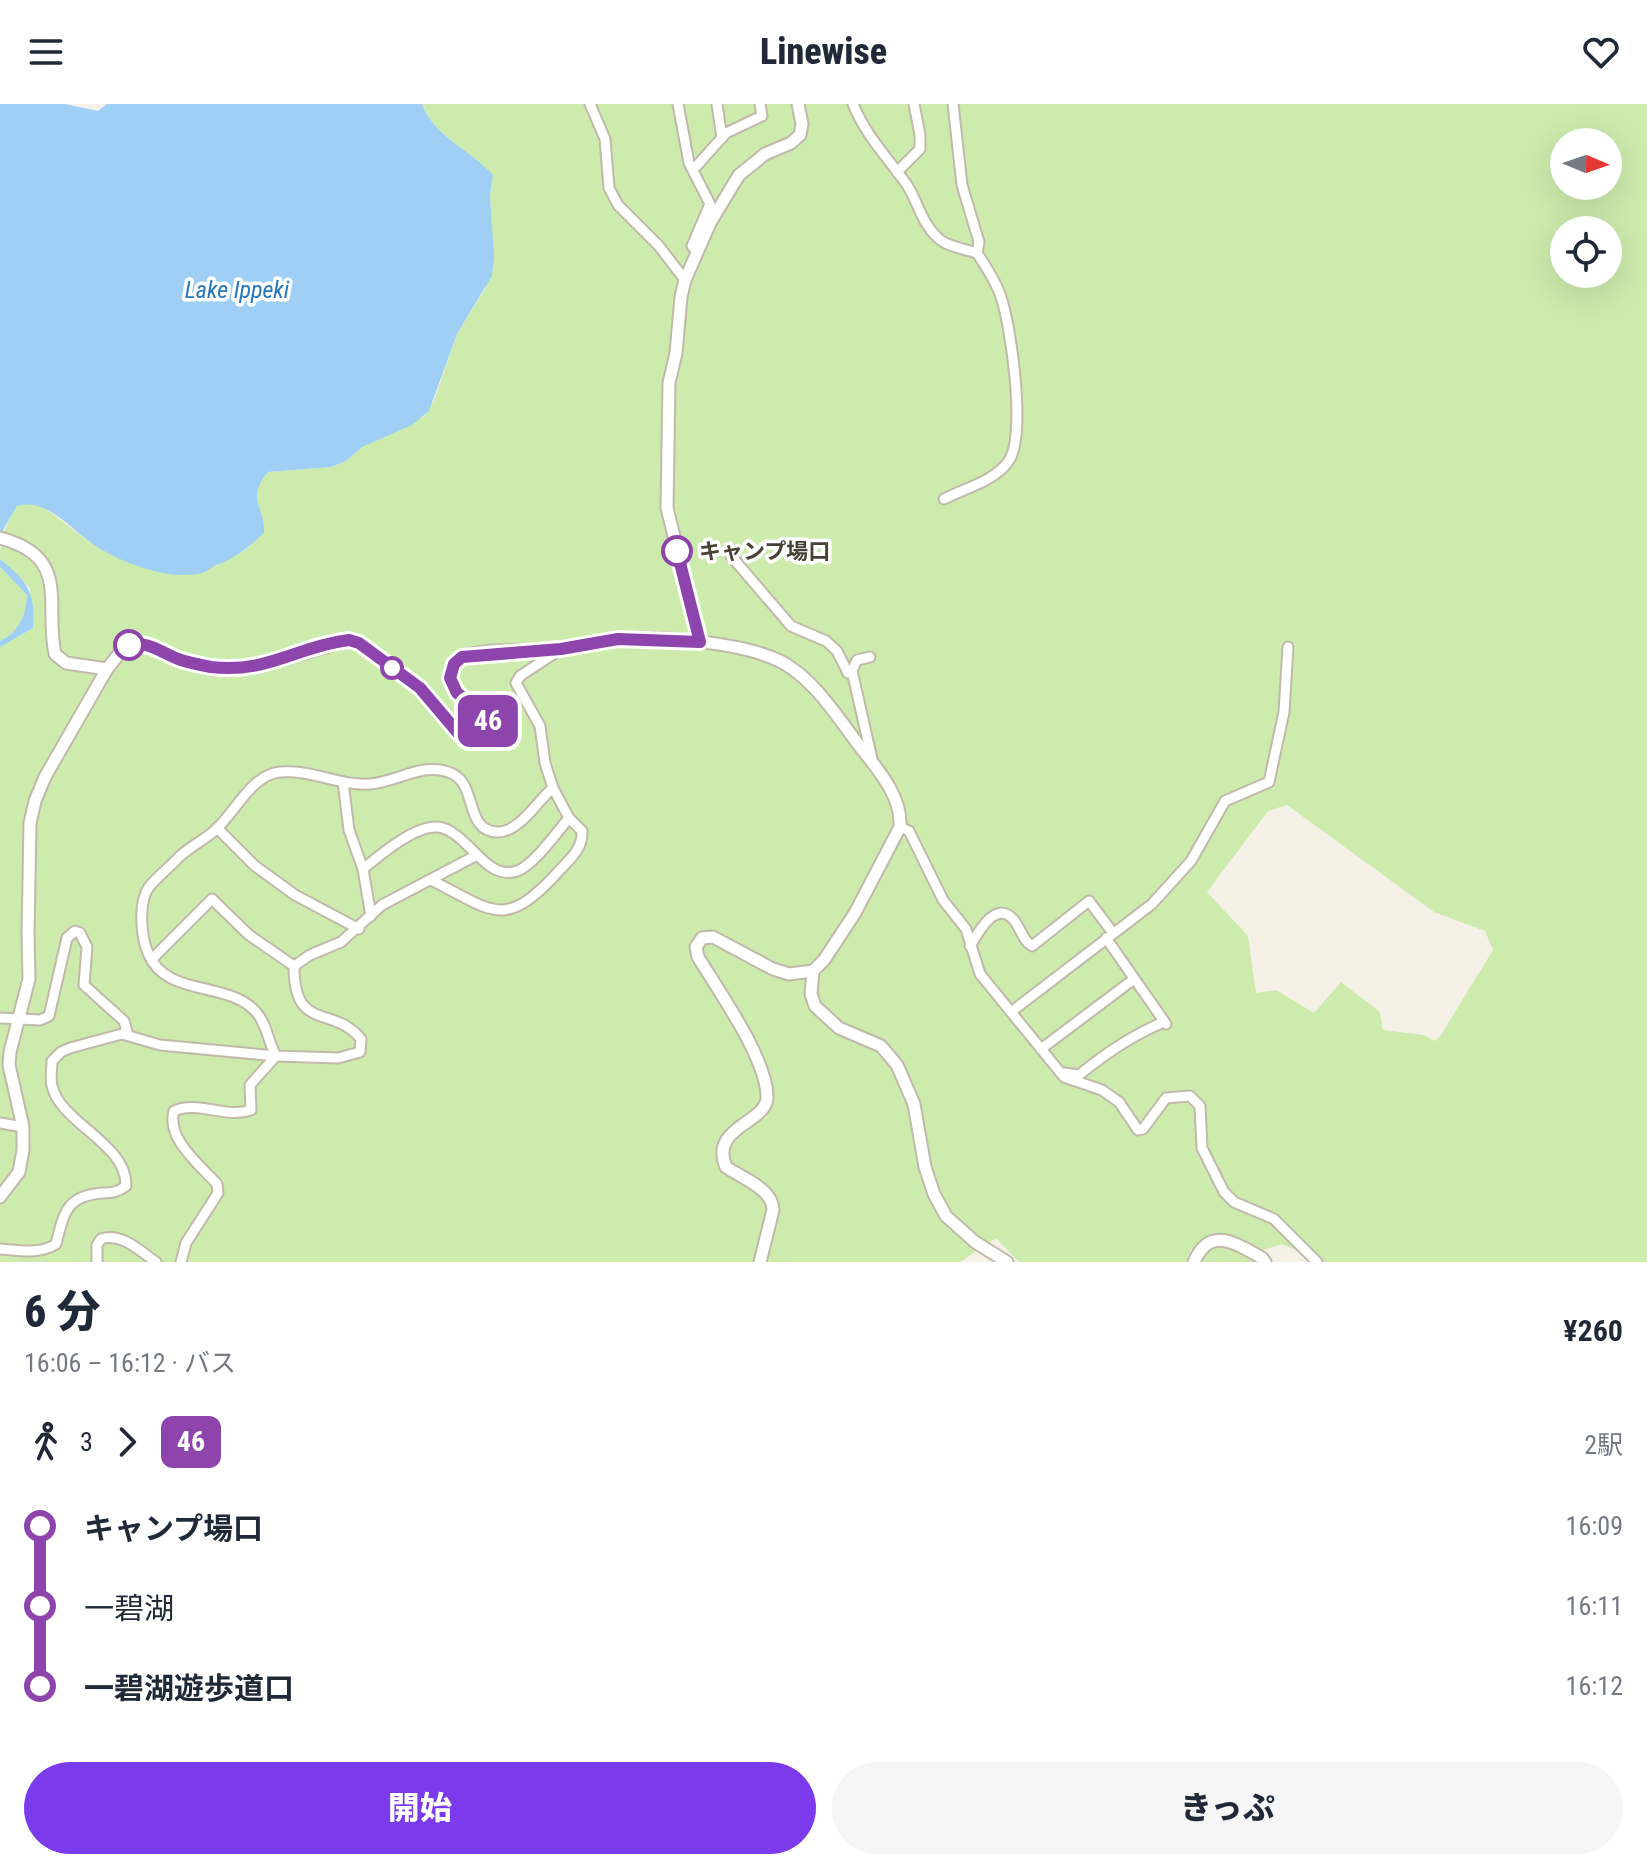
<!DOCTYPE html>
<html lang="ja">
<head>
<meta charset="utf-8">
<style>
	:root { --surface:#fff; --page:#f6f6f7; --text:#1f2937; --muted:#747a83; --accent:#7c3aed }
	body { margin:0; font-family:"Roboto Condensed","Noto Sans JP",sans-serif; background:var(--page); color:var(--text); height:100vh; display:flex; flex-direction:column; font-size:30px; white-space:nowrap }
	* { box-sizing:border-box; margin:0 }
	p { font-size:26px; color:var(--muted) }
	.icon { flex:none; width:44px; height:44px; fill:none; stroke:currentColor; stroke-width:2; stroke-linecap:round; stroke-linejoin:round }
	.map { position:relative; height:1158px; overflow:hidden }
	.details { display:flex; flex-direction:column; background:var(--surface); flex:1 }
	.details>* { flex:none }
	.badge { padding:0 16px; border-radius:12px; font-size:28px; line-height:52px }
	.needle { width:52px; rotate:92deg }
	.buttons { position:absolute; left:1550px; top:24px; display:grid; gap:16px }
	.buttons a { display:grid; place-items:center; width:72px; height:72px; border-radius:50%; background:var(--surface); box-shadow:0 8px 32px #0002; font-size:40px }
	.map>.badge { position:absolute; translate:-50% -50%; box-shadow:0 0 0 4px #fff }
	.legs { display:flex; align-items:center; gap:12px; height:88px; padding:0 24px; font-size:26px }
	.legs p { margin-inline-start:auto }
	.overview { display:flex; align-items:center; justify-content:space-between; height:136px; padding:0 24px }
	h1 { font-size:44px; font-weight:800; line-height:60px }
	.cta { display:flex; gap:16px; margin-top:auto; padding:16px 24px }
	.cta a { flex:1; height:92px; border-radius:48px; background:var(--accent); color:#fff; font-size:32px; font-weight:800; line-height:92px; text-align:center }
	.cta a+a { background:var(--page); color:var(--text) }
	ul { padding:0 24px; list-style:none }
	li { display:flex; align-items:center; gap:28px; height:80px; font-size:30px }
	li i { display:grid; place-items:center; width:12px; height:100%; margin:0 10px; background:currentColor }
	li i::after { content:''; width:20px; height:20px; margin:-10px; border:6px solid; border-radius:50%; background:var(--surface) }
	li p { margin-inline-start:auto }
	li:first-child i { background:linear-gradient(#0000 50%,currentColor 0) }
	li:last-child i { background:linear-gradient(currentColor 50%,#0000 0) }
	header { display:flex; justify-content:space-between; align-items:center; height:104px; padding:0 24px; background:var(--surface); font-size:36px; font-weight:800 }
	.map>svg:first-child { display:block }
</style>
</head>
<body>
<header><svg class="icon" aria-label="menu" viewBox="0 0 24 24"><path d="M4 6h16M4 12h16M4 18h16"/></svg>Linewise<svg class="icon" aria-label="heart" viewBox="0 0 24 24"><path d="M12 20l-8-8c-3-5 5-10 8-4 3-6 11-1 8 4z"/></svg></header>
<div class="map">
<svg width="1647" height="1158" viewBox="0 0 1647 1158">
	<rect width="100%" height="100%" fill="#f5f1e7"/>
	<!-- green -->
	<g fill="#cdebad" fill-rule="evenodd">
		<path d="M422,0H1647V1158H1323L1282,1140L1254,1149L1244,1145L1249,1155L1256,1158H1194L1212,1134L1191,1145L1186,1158H1019L996,1134L960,1158H0V543L33,524L30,484L0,455C0,433 6,420 17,402L26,399L41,401L89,438L202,469L247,445L264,421C255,398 251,389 268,368L331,363L346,357L362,343L423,313L434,297L457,230L485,185L492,124L490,91L493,71L433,22ZM1564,38H1608V82H1564ZM1564,126H1608V170H1564ZM1287,701L1434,808L1485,827L1493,846L1441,931L1435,937L1424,931L1383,926L1380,908L1341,878L1314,909L1276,886L1256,889L1248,832L1207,788L1268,707Z"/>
		<path d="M0,463L27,491C26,512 20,527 0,537Z"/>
	</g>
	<!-- water -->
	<g fill="#a0cff5">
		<path d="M0,0H65L98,7L107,0H422C434,33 471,46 493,71L490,91L494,153L492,172L457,230L429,307L412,321L362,343L346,357L331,363L268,368C245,396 265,401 264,429C250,442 236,454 219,460C213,462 208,467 202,469C167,478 113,456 86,435C65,419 44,394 17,402L4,424L0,438Z"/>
		<path d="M0,455C27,477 36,488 33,524L0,543V537C19,528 26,512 27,491L0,463Z"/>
	</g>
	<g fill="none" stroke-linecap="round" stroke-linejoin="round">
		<!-- minor casing -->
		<g stroke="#c1b9a9" stroke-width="13">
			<g id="minor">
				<polyline points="590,0 605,35 609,84 618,101 659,142 685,176"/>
				<polyline points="678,0 689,59 710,100 692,142 697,149"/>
				<polyline points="717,0 722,34"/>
				<path d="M853,0C865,30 886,52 905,78C918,96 920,117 937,133C947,143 965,145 977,149"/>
				<polyline points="693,66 726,29 762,12 760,0"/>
				<polyline points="897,68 920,45 920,31 914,0"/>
				<path d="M944,395C965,384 993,378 1008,358C1027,334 1011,222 1001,193C996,177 986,163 977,149L979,138L962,81L953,0"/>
				<polyline points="731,452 791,522 826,537 837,547 848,569 852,567"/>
				<polyline points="870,553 857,556 852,567 872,655"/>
				<polyline points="343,678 349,726 363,765 371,812"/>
				<polyline points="900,723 909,727 943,796 966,825 980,870 1064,973 1102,986 1119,998 1138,1026 1143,1025 1166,994 1190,992 1200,1002 1202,1044 1224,1088 1234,1098 1274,1115 1317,1158"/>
				<polyline points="217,724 255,762 295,791 359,825"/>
				<path d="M363,765C380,751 415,721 438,723C468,727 485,778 517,767C534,761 557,728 569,714"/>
				<path d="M431,776C493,807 504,827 558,768C570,755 583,745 582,727L569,714L553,684L545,659L540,622L516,579L520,572L561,545"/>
				<polyline points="1106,834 1166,920"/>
				<path d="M970,842C978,829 995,796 1013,815C1021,824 1022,836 1032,842L1089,797L1113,829"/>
				<polyline points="152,855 212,795 249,831 294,862"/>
				<polyline points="294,862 310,851 341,838 382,801 477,751"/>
				<polyline points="1011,908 1152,800 1191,757 1225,697 1269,678 1284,608 1288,543"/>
				<polyline points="0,914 40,916 49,912 67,834 75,827 80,829 87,843 84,881 124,917 128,931"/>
				<polyline points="1041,945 1134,875"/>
				<path d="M276,952C268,938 267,920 256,908C228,876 166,894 148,849C141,833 138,798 149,783C158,772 170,763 179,753C190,743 202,737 213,728C235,710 250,671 280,668C311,665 339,682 370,680C398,678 425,656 453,670C477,682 465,727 497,728C519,729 537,697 553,684"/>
				<path d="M1064,969L1079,971C1106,949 1132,931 1164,918"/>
				<polyline points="0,1019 23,1023"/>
				<path d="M0,1145C20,1146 38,1151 56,1140C64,1109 66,1092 102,1089C112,1089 118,1088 126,1082C127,1039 61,1020 52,982C50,974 52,965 52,957L61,948L70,944L122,930L160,941L276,952L338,954L360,948L361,935C332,900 294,929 294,862"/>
				<path d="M97,1158V1141L101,1135C121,1128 140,1147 156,1158"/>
				<path d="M181,1158L186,1139L218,1089L217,1080C200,1061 166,1035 174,1007C198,996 226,1015 251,1006L250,981L276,952"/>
			</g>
		</g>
		<!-- tertiary casing -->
		<g stroke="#c1b9a9" stroke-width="15">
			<g id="tertiary">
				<path d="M0,434C72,453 44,500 55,550L66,559L107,565"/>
				<polyline points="700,538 667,404 669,279 676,249 681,193 685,176 710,119 739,71 765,50 791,39 800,31 802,20 798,0"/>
				<path d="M0,1093L19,1068L23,1046V1023L9,961L10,948L29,875L28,830L30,719L35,697L45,673L107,565L122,546L136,539L155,543L180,556L212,563H257L349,536C370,544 406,570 422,587C439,605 451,625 472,638C486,633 488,626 488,612L457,589L450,574C452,566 453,559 461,554C480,544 524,547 545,546C570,544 593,537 617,535C659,532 735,538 773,554C810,568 838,614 861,644C879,667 902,693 900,723L855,809L824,856L813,867L811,890L815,902L839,924L881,942L897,961L914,1000L925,1063L934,1090L946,1112L975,1138L1007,1158"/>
				<path d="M760,1158L773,1106C773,1085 742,1074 726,1063C709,1023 766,1019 767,994C768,956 718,886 698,853L696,843L702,834L713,833L773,865L789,870L813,867"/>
				<path d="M1194,1158C1210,1121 1235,1139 1262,1154L1265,1158"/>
			</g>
		</g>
		<!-- minor -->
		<use href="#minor" stroke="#fff" stroke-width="9"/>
		<!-- tertiary -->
		<use href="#tertiary" stroke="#fff" stroke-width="11"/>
	</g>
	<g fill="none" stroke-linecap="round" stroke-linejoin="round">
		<!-- line-1 casing -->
		<g stroke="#fff" stroke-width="18">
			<path id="line-1" d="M129,541C148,536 163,550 181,556C190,559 201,561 211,563C267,570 298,542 349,536L359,539L420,584L459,630L472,638C486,633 488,626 488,612L457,589L450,574L454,560L462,553L561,545L618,535L700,538L677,447"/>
		</g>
		<!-- line-1 -->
		<use href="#line-1" stroke="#8e44ad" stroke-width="12"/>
	</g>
	<!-- markers -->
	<g fill="#fff" stroke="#8e44ad" stroke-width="4">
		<circle cx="677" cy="447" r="14"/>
		<circle cx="129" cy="541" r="14"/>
		<circle cx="392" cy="564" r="10"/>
	</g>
	<g text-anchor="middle" stroke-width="7" stroke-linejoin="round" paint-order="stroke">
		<!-- stop labels -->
		<g font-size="22" font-weight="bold" fill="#484235" stroke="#fff" text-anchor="start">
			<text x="699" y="455">キャンプ場口</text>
		</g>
		<!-- water labels -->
		<g font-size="24" font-style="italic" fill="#2777bc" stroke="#fff">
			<text x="237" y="194">Lake Ippeki</text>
		</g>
	</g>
</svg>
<div class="buttons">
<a><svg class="needle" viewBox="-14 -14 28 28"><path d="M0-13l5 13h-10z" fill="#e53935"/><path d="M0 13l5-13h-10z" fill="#747a83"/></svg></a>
<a><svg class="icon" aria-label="locate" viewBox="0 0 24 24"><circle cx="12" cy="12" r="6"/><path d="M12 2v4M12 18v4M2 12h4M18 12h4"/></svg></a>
</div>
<b class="badge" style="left:488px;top:617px;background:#8e44ad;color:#fff">46</b>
</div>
<section class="details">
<div class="overview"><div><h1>6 分</h1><p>16:06 – 16:12 · バス</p></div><b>¥260</b></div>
<div class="legs"><svg class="icon" aria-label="walk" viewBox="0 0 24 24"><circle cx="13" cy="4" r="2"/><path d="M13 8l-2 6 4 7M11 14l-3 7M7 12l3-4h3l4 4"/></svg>3<svg class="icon" aria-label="forward" viewBox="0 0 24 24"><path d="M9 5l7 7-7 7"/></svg><b class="badge" style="background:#8e44ad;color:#fff">46</b><p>2駅</p></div>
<ul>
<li><i style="color:#8e44ad"></i><b>キャンプ場口</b><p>16:09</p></li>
<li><i style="color:#8e44ad"></i><span>一碧湖</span><p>16:11</p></li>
<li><i style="color:#8e44ad"></i><b>一碧湖遊歩道口</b><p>16:12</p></li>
</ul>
<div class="cta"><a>開始</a><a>きっぷ</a></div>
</section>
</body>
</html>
